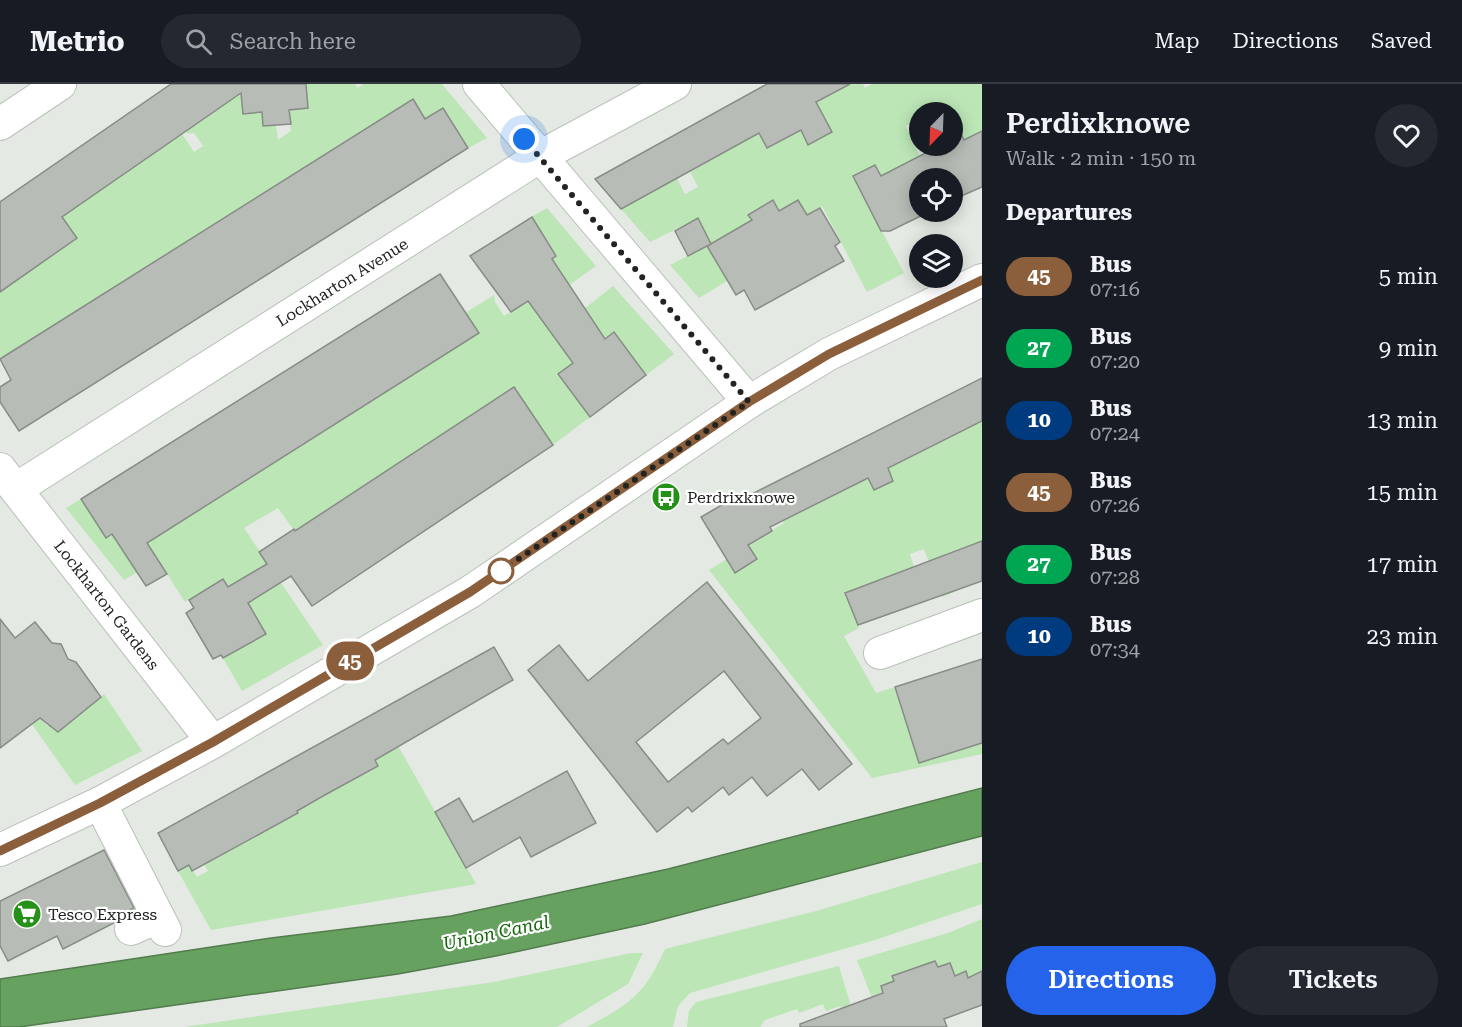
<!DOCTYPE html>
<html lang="en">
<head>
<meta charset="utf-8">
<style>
	:root { --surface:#171b24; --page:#242831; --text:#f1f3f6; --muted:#9ea1a6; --line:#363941; --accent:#2563eb }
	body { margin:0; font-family:"Roboto Serif",serif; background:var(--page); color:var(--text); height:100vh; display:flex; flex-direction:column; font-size:22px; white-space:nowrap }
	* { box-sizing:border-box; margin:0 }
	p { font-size:20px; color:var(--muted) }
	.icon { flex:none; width:33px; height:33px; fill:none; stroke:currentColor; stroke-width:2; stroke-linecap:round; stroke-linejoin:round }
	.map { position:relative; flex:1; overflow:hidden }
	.drawer { display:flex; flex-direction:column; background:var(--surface); width:480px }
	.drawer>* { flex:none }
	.badge { padding:0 12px; border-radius:20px; font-size:21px; line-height:39px }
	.needle { width:39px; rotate:203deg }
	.tools { position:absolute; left:909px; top:18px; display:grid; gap:12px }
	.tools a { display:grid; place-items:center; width:54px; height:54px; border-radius:50%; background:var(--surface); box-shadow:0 3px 15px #0003; font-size:30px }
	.you { position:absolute; width:30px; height:30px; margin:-15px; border:4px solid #fff; border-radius:50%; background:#1a73e8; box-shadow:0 0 0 9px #1a73e833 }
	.map>.badge { position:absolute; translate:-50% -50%; box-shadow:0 0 0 3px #fff }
	h2 { padding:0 24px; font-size:22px; line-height:54px }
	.round { display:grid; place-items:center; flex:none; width:63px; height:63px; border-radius:32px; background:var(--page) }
	.head { display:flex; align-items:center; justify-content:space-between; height:102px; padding:0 24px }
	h1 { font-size:28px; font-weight:600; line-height:45px }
	.button { display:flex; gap:12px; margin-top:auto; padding:12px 24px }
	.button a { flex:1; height:69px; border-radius:36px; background:var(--accent); color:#fff; font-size:24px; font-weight:600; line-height:69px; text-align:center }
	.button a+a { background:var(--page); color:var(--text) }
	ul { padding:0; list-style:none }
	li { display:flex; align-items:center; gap:18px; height:72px; padding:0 24px }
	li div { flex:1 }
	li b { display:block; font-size:22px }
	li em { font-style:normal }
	li .badge { min-width:66px; font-weight:700; text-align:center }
	header { display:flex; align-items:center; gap:36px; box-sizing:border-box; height:84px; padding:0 30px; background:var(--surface); border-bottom:2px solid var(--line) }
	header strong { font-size:28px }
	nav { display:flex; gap:33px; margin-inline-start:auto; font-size:21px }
	.search { width:420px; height:54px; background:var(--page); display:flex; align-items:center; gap:15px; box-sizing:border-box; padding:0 21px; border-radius:33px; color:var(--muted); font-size:22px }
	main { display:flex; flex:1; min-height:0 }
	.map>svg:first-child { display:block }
</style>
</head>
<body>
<header>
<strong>Metrio</strong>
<div class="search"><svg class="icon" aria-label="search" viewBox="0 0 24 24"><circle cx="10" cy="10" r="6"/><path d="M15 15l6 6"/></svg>Search here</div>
<nav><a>Map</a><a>Directions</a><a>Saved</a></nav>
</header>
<main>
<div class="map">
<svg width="982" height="943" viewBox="0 0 982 943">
	<rect width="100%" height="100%" fill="#e4e9e3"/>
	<!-- green -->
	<g fill="#bce6b6">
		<polygon points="186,0 241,0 243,30 265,28 276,41 278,56 291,47 288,26 308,24 306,0 355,0 358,4 363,0 442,0 487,54 468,64 443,25 424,36 413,16 157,176 165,191 123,197 104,210 113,224 71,231 0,275 0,194 58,167 77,154 62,133 182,50 194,68 203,62 194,49 188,50 186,47 208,32"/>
		<polygon points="850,0 863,0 865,4 872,0 982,0 982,47 961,58 953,38 955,37 948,22 933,28 920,28 919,35 906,42 920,73 881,92 875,81 853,92 904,189 867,208 822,122 807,131 798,116 779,127 773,116 748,130 751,136 735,146 735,192 699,214 670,181 710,160 691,138 650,158 621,125 677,94 685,110 698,103 690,88 706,79 688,45 700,36 719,71 759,49 767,64 781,57 793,32 809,60 832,48 816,18"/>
		<polygon points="547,124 596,182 547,217 577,276 558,290 590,333 553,361 514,303 453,343 306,463 278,424 244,444 323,561 242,607 223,574 266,549 236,499 228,503 223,496 185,518 158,476 124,496 66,424 81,415 106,454 112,450 126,472 210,419 203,407 457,234 494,211 495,218 504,232 525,220 516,206 537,184 556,172 531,133"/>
		<polygon points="613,202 674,270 646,291 614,248 595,262 574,233"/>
		<polygon points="982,337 982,457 945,470 959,506 942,513 924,465 910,470 914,483 846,508 859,544 844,552 876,609 962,581 982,644 982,670 872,694 709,486 727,475 736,489 757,475 748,461 784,439 766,402 776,398 794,431 868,394 874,406 893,397 888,384"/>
		<polygon points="0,584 47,642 51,640 57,648 104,610 142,667 75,701 14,615"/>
		<polygon points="379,628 476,800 211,846 178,787 189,781 197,793 208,787 201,774 234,764 282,738 282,727 297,727 307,714 311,720 323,713 320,706 378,682 375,676 390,668 370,633"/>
		<path d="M982,778V820L875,856L690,909L678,922L673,943H587C630,920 645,910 665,865L816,827Z"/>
		<polygon points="982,835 982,888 968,894 965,888 955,892 950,879 938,883 935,877 892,892 894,897 883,909 872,914 857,876 948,849"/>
		<polygon points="631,869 643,869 628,900 557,943 184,943 494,898"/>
		<polygon points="839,882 852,926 843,929 840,922 826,927 823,920 799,929 797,925 765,936 760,943 687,943 689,927 696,918"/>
	</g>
	<!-- water -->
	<polygon fill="#67a160" stroke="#527c4d" stroke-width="1.5" points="982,704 982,752 645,840 496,872 398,890 19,943 0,943 0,895 271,854 451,832 668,785"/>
	<!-- building -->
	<g fill="#b7bcb6" stroke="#878c86" stroke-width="1.5" fill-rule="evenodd">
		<polygon points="171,0 306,0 308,24 289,26 291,40 263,42 262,28 243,30 241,9 62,133 77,154 0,208 0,118"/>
		<polygon points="767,0 850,0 816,18 832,48 808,61 801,46 767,64 759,49 621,125 595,95"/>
		<polygon points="413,15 425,35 443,24 468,64 19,347 0,318 0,303 11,296 0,275"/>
		<polygon points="952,32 964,56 982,47 982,103 952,116 952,94 920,94 920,128 929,128 890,147 881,147 853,92 875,81 881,92 939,62 952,62"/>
		<polygon points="773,116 779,127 798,116 807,131 820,124 840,158 835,162 844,177 755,226 744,206 736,211 707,162 752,136 748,131"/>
		<polygon points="532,133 556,172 552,175 605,255 614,248 646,291 590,333 558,290 573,279 528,217 511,228 470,172"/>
		<polygon points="698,134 711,160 688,172 675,147"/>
		<polygon points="440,190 479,249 147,459 167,490 146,502 112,450 106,454 81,415"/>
		<polygon points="982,294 982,337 888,384 893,397 874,406 868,394 770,443 772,447 748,461 757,475 735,489 701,433 739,411 742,415"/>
		<polygon points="514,303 553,361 312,522 291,492 248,519 266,550 223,574 221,571 213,575 186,529 194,524 189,516 223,495 228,503 267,480 259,468 294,445 295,447"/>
		<polygon points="982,457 982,497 858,541 845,509"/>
		<path d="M707,498L852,680L819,706L802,685L767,712L752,693L729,711L723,703L692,728L688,723L657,748L528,586L559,561L588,597ZM724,587L761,634L728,660L723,655L668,698L636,658Z"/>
		<polygon points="0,535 15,554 35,538 52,559 61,560 68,575 76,578 101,613 58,648 40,634 0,664"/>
		<polygon points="494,563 513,596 375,676 378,682 323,712 297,727 298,729 192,787 189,781 178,787 158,749"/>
		<polygon points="982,575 982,659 919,679 895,603"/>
		<polygon points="567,687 596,739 531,773 520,753 466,784 435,728 459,714 473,738"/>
		<polygon points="104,766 134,824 123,829 114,839 63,865 57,852 8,877 0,862 0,817"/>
		<polygon points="935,877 938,883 950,879 955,892 966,887 968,894 982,887 982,921 944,935 947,943 800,943 800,940 883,909 881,902 894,897 892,892"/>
	</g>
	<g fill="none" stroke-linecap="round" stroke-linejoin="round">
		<!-- minor casing -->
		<g stroke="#bac0ba" stroke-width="34">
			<g id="minor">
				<polyline points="479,0 749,318"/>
				<polyline points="0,40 60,0"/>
				<polyline points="0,385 213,658"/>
				<polyline points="16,405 539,73 675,0"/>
				<polyline points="880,569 982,531"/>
				<polyline points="100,719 165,846"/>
				<polyline points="0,766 100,719 213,658 470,508 749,318 829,270 982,196"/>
				<polyline points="131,845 158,833"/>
			</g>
		</g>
		<!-- minor -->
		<use href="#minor" stroke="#fff" stroke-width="32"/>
	</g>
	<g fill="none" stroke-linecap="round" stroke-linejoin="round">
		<!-- line casing -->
		<g stroke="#fff" stroke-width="14">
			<polyline id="line" points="0,767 100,719 213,658 470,508 749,318 829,270 982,196"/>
		</g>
		<!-- line -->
		<use href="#line" stroke="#8b5e3c" stroke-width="9"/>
		<!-- walk -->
		<polyline stroke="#222421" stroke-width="6" stroke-dasharray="0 10.8" points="501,487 749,318 524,55"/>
	</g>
	<!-- icons -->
	<defs>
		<g id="bus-disc" transform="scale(1.5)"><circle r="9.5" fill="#269118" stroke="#fff"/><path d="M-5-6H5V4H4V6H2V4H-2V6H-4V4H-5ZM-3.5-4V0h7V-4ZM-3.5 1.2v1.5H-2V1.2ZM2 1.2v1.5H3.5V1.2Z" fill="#fff"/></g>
		<g id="supermarket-disc" transform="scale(1.5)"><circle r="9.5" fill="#269118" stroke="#fff"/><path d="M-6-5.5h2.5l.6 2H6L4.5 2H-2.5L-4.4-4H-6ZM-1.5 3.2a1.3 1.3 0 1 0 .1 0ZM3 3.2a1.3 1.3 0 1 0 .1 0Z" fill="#fff"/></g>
	</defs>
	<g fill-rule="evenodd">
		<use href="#bus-disc" x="666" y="413"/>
		<use href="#supermarket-disc" x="27" y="830"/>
	</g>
	<!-- markers -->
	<circle fill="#fff" stroke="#8b5e3c" stroke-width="3" cx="501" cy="487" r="12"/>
	<g text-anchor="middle" stroke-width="4.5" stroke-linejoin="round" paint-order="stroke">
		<!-- street labels -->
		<g font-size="16" fill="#222421" stroke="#fff">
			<text transform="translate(342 198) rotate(-32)" y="6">Lockharton Avenue</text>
			<text transform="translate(107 521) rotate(52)" y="6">Lockharton Gardens</text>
		</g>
		<!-- poi labels -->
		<g font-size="16" fill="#222421" stroke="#fff" text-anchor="start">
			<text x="687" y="419">Perdrixknowe</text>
			<text x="48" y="836">Tesco Express</text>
		</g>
		<!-- water labels -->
		<g font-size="18" font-style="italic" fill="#15670b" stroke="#fff">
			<text transform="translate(496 849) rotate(-12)" y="6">Union Canal</text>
		</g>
	</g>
</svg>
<div class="tools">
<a><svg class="needle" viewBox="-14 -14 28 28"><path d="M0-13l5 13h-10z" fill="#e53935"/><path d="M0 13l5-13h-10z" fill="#9ea1a6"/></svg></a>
<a><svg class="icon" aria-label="locate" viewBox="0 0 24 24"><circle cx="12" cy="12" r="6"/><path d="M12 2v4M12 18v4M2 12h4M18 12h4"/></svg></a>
<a><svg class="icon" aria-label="layers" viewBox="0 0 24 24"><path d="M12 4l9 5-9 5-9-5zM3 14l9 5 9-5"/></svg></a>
</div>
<div class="you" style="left:524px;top:55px"></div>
<b class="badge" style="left:350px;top:577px;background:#8b5e3c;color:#fff">45</b>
</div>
<section class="drawer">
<div class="head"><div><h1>Perdixknowe</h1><p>Walk · 2 min · 150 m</p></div><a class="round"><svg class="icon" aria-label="heart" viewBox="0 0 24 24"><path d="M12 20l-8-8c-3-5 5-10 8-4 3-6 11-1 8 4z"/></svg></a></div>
<h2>Departures</h2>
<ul>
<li><span class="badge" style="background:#8b5e3c;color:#fff">45</span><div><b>Bus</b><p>07:16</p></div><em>5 min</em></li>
<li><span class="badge" style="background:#00a651;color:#fff">27</span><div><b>Bus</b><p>07:20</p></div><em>9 min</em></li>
<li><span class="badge" style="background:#003b80;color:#fff">10</span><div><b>Bus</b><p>07:24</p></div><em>13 min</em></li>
<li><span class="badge" style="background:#8b5e3c;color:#fff">45</span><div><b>Bus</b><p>07:26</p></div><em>15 min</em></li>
<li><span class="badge" style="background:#00a651;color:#fff">27</span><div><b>Bus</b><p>07:28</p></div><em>17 min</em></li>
<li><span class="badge" style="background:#003b80;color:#fff">10</span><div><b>Bus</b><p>07:34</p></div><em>23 min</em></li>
</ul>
<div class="button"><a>Directions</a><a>Tickets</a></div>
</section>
</main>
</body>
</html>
